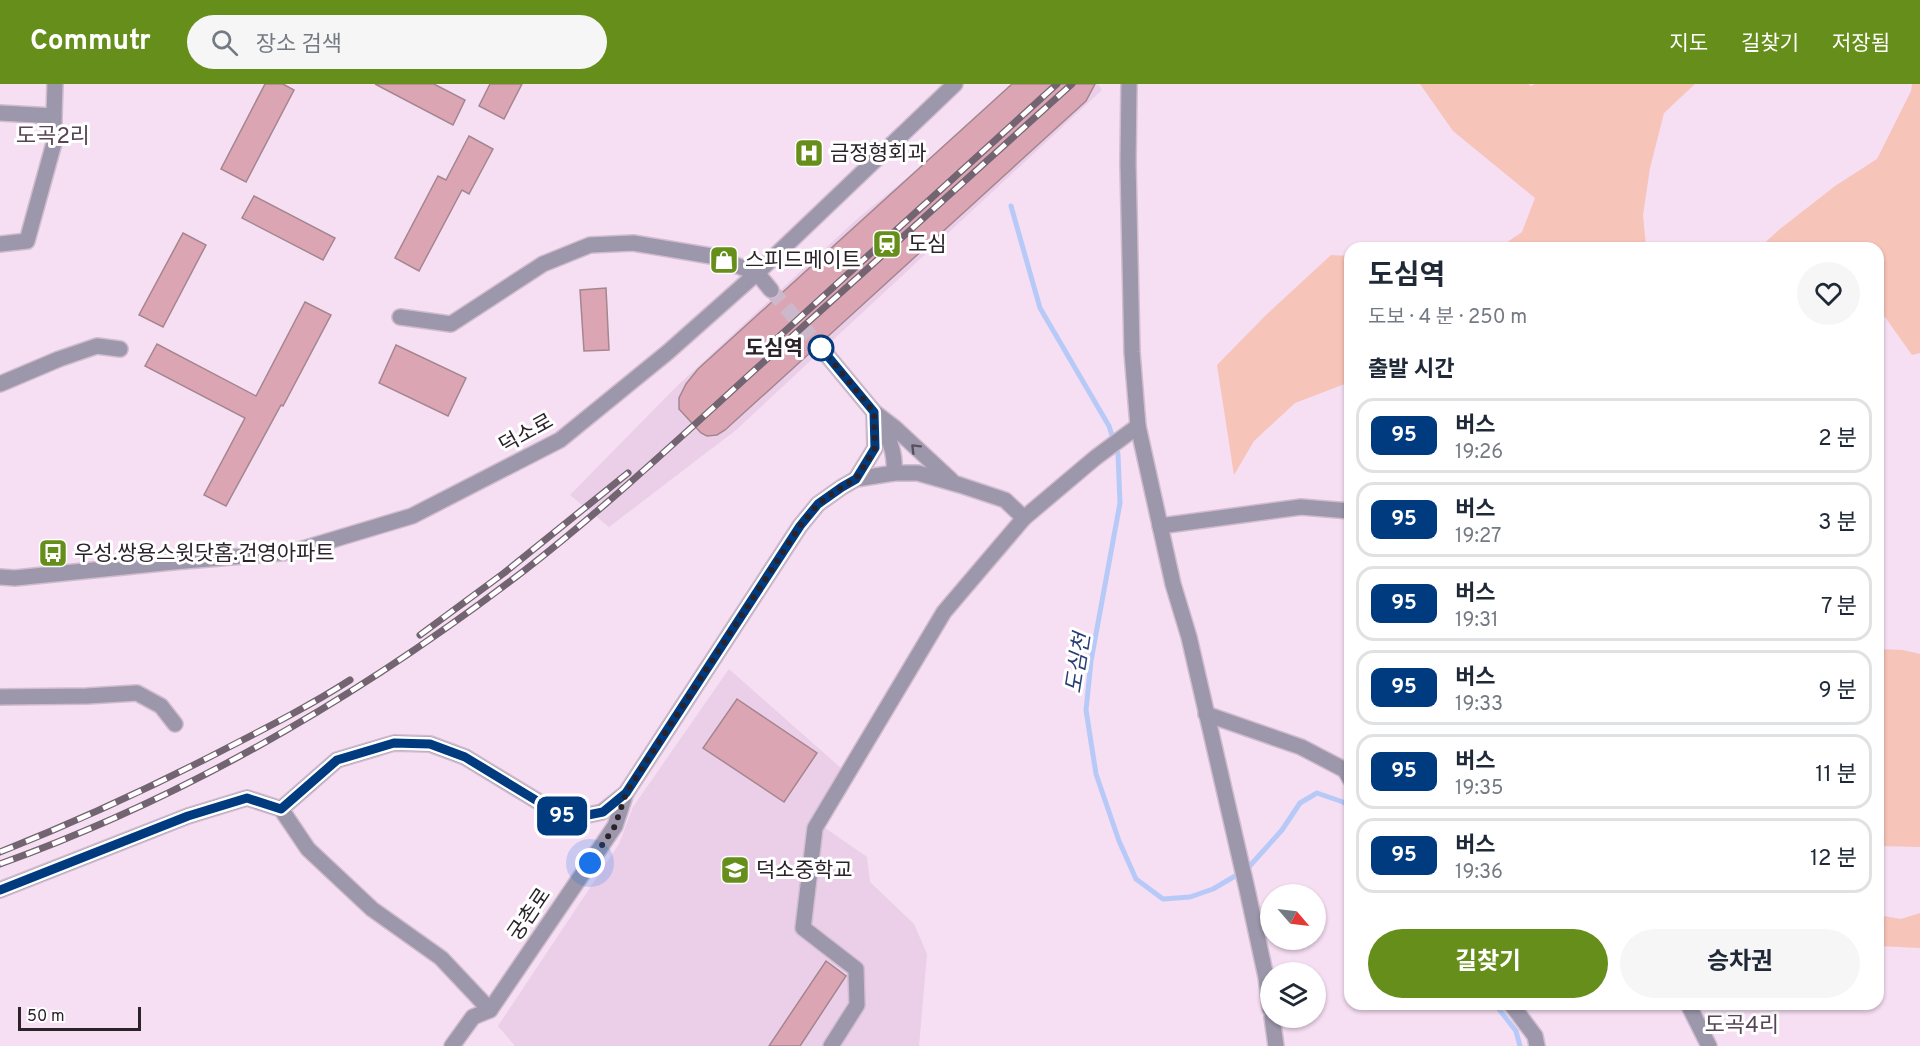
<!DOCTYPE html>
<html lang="ko">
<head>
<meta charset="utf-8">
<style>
	:root { --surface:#fff; --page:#f6f6f7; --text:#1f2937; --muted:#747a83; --line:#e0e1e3; --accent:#668e1b }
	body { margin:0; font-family:Overpass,"Noto Sans KR",sans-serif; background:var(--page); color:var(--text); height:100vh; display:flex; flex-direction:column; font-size:22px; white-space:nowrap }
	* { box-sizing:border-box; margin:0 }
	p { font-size:20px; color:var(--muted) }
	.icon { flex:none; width:33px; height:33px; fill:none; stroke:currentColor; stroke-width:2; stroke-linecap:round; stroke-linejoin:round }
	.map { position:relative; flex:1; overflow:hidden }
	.sheet { position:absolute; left:1344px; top:158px; width:540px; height:768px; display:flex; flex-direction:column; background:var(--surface); border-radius:18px; box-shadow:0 2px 4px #0004 }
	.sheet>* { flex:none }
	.badge { padding:0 12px; border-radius:9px; font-size:21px; line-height:39px }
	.needle { width:39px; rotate:118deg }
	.buttons { position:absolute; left:1260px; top:800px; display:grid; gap:12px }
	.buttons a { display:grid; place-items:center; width:66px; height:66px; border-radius:50%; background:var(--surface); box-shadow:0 2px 4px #0004; font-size:30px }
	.scale { position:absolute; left:18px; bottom:15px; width:123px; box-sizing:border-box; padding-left:6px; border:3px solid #2b222a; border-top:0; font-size:16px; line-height:21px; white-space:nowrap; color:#2b222a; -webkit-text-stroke:4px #fff; paint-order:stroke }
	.you { position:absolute; width:30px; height:30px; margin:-15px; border:4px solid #fff; border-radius:50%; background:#1a73e8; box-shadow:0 0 0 9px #1a73e833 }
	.map>.badge { position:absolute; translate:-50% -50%; box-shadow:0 0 0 3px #fff }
	h2 { padding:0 24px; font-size:22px; line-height:54px }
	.round { display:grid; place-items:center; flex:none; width:63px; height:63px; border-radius:32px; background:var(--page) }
	.summary { display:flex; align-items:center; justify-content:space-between; height:102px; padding:0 24px }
	h1 { font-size:28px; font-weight:700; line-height:45px }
	.action { display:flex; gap:12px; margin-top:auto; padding:12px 24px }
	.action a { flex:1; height:69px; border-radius:36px; background:var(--accent); color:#fff; font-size:24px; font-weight:700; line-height:69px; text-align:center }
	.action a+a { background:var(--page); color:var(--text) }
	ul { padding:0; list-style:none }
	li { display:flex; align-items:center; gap:18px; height:75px; margin:0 12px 9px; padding:0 12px; border:3px solid var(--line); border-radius:18px }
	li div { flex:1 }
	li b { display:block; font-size:22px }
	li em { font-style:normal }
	li .badge { min-width:66px; font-weight:700; text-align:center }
	header { display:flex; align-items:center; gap:36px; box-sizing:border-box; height:84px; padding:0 30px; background:var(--accent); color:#fff }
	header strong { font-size:28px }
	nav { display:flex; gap:33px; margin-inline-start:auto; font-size:21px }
	.search { width:420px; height:54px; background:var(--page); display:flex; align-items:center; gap:15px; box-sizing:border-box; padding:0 21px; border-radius:33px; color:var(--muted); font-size:22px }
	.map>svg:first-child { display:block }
</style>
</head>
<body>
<header>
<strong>Commutr</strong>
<div class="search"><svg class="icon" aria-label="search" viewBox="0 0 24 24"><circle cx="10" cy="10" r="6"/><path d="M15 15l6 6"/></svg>장소 검색</div>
<nav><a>지도</a><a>길찾기</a><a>저장됨</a></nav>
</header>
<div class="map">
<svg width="1920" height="962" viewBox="0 0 1920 962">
	<rect width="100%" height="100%" fill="#f6def3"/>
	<!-- built -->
	<g fill="#ebcee8">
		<polygon points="1021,0 1098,0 1102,6 736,346 609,443 570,411 676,303 856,136"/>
		<polygon points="729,585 842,685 812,735 867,773 870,798 914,840 927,870 919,962 515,962 498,942 619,760 633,723"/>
	</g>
	<!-- green -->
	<g fill="#f7c4b9">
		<polygon points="1420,0 1528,0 1531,2 1535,0 1695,0 1664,29 1650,84 1643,131 1646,163 1500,163 1522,148 1535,114 1453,47"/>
		<polygon points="1912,0 1920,0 1920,269 1912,271 1885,233 1878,233 1878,164 1760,163 1780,145 1835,102 1877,75 1911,7"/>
		<polygon points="1331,171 1350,172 1350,298 1295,319 1254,357 1234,391 1217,281 1266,231"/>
		<polygon points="1878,565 1903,566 1920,570 1920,763 1879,762 1878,760"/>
		<polygon points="1920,829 1920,864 1878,862 1878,831 1901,835"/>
	</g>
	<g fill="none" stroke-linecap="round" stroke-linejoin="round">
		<!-- stream -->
		<g stroke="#b7caf7" stroke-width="5">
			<polyline points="1011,122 1040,224 1109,342 1118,370 1120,419 1091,577 1086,626 1096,690 1119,757 1136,795 1163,815 1190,813 1213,805 1247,785 1282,746 1300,719 1317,709 1343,718 1350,723"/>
			<polyline points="1495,920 1516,947 1520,962"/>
		</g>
	</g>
	<!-- building -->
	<g fill="#dba5b4" stroke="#a4868e" stroke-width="1.5">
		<polygon points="265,0 283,0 294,6 246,98 221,85"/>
		<polygon points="375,0 434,0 465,16 453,41"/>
		<polygon points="490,0 522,0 504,35 479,22"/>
		<polygon points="1012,0 1095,0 1086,17 825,255 820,254 814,257 812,261 812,267 725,346 717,351 707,352 701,349 679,325 679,314 686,300 698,285"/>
		<polygon points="469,52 493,65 469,110 462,106 419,187 395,174 438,92 446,96"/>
		<polygon points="254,112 335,154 323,176 242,134"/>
		<polygon points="183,149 206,161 163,243 139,231"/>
		<polygon points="606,204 609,266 584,267 580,206"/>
		<polygon points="305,218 331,231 283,322 281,321 226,422 204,411 245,334 145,282 157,260 256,312"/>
		<polygon points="396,261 466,294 448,332 379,299"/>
		<polygon points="737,615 817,669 784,718 703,664"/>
		<polygon points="826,877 846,892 800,962 769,962"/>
	</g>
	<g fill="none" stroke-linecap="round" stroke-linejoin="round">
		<!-- minor-tunnel -->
		<polyline stroke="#cdb8cb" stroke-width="15" stroke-dasharray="15 8" stroke-linecap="butt" points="771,206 821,264"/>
		<!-- minor casing -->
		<g stroke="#d1bccf" stroke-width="18">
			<g id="minor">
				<polyline points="1129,0 1128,79 1132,268 1138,342 1173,500 1189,553 1247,805 1266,893 1270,925"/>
				<polyline points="0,29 54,32 54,59 27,157 0,160"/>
				<polyline points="54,32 55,0"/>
				<polyline points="400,233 451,240 543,180 590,161 633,159 711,172 757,189 771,206"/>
				<polyline points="821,264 874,328 875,364 856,395"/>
				<polyline points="0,300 59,275 97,262 120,265"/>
				<polyline points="874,328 895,344 951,396"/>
				<path d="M877,333C888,352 896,367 894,389"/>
				<polyline points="1160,442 1301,423 1350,427"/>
				<polyline points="0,493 15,494 173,478 292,468 412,432 560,356 668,268 757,189 955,0"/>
				<polyline points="0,613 87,612 137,609 161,622 175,640"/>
				<polyline points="1206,630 1301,663 1345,686 1350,695"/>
				<polyline points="281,725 337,676 394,659 430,660 465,673 562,732 583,732 602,728 626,709 800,442 818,420 842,403 856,395 894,389 918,389 960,401 1005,416 1024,434"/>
				<polyline points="0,806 188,732 247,714 281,725 308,765 372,825 441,874 490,926"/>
				<polyline points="1511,920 1535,952 1537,962"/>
				<polyline points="1688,920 1709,962"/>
				<polyline points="1272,933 1276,962"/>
				<polyline points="452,962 473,933 490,926 615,742 626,709"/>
				<polyline points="831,962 857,921 856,885 803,844 815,744 944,528 1024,434 1095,374 1138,342"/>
			</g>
		</g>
		<!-- minor -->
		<use href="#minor" stroke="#9c97ab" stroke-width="15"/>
		<!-- rail casing -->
		<g stroke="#736471" stroke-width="7">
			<g id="rail">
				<polyline points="773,258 1057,0"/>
				<polyline points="420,551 504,489 628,389"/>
				<path d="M0,768C78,737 154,702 229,663C270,642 311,621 350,596"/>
				<path d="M0,780C189,712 366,608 525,486C606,423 682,352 758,283C863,189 968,94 1072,0"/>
			</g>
		</g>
		<!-- rail -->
		<use href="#rail" stroke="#fff" stroke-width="4.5" stroke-dasharray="14" stroke-linecap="butt"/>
	</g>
	<!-- one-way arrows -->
	<defs><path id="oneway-chevron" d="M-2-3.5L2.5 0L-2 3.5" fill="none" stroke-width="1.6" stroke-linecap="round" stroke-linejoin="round" transform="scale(1.5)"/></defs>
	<use stroke="#58515e" href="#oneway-chevron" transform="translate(915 364) rotate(-135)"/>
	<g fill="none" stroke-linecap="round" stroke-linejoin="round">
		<!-- line casing -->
		<g stroke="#fff" stroke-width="14">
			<polyline id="line" points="0,806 188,732 247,714 281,725 337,676 394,659 430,660 465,673 562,732 583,732 603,728 626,709 800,442 818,420 842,403 856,395 875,364 874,328 821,264"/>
		</g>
		<!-- line -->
		<use href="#line" stroke="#003b80" stroke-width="9"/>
		<!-- walk -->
		<polyline stroke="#2b222a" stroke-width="6" stroke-dasharray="0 10.8" points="590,779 615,742 626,709 800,442 818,420 842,403 856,395 875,364 874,328 821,264"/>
	</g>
	<!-- icons -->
	<defs>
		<g id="hospital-square" transform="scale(1.5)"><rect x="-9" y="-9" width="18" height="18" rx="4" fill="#668e1b" stroke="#fff"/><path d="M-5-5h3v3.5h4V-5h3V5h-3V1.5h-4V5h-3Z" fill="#fff"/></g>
		<g id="station-square" transform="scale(1.5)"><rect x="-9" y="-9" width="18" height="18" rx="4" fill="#668e1b" stroke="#fff"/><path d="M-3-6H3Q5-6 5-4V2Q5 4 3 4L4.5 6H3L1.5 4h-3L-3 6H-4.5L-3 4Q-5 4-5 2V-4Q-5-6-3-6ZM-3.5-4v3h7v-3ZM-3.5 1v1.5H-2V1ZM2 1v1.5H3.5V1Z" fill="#fff"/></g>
		<g id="shop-square" transform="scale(1.5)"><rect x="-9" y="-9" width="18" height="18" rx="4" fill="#668e1b" stroke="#fff"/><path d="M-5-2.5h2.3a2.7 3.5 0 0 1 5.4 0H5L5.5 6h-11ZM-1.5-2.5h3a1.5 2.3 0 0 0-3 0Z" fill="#fff"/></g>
		<g id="bus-square" transform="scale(1.5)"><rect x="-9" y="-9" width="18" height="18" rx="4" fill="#668e1b" stroke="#fff"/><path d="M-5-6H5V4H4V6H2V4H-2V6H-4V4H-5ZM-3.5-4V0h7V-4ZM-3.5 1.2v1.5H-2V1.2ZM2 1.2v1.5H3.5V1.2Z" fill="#fff"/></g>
		<g id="school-square" transform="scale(1.5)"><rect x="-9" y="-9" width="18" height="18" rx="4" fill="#668e1b" stroke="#fff"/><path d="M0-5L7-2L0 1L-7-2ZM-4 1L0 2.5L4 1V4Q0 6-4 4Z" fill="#fff"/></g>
	</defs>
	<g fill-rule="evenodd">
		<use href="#hospital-square" x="809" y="69"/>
		<use href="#station-square" x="887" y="160"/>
		<use href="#shop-square" x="724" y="176"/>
		<use href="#bus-square" x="53" y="469"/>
		<use href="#school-square" x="735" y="786"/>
	</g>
	<!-- markers -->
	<circle fill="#fff" stroke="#003b80" stroke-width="3" cx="821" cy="264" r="12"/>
	<g text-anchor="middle" stroke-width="6" stroke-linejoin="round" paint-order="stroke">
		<!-- poi labels -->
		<g font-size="21" fill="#2b222a" stroke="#fff" text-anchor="start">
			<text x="830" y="76">금정형회과</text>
			<text x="908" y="167">도심</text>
			<text x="745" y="183">스피드메이트</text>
			<text x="74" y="476">우성.쌍용스윗닷홈.건영아파트</text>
			<text x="756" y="793">덕소중학교</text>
		</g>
		<!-- stop labels -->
		<g font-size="21" font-weight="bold" fill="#2b222a" stroke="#fff" text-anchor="end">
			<text x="803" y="271">도심역</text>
		</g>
		<!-- street labels -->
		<g font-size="21" fill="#2b222a" stroke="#fff">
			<text transform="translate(526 349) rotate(-29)" y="7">덕소로</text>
			<text transform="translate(529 830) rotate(-56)" y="7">궁촌로</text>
		</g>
		<!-- neighbourhood labels -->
		<g font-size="22" fill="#584456" stroke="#fff">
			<text x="53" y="59">도곡2리</text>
			<text x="1742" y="948">도곡4리</text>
		</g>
		<!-- water labels -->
		<g font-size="22" font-style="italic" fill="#283d73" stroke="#fff">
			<text transform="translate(1077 579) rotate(-81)" y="8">도심천</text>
		</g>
	</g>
</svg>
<div class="buttons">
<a><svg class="needle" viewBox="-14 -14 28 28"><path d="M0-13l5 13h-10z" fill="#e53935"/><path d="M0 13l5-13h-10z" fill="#747a83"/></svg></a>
<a><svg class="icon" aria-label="layers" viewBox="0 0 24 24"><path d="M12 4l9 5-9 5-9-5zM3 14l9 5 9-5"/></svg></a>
</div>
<div class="scale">50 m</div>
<div class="you" style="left:590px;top:779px"></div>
<b class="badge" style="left:562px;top:732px;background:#003b80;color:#fff">95</b>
<section class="sheet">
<div class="summary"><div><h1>도심역</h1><p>도보 · 4 분 · 250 m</p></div><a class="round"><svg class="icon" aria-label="heart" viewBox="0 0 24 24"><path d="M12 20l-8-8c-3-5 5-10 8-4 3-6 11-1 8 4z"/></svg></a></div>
<h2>출발 시간</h2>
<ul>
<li><span class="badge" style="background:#003b80;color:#fff">95</span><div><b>버스</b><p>19:26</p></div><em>2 분</em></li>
<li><span class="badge" style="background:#003b80;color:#fff">95</span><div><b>버스</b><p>19:27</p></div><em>3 분</em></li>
<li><span class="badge" style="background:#003b80;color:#fff">95</span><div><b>버스</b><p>19:31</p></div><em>7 분</em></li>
<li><span class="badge" style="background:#003b80;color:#fff">95</span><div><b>버스</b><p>19:33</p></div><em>9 분</em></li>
<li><span class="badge" style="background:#003b80;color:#fff">95</span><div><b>버스</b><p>19:35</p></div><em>11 분</em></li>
<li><span class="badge" style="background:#003b80;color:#fff">95</span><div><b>버스</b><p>19:36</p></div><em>12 분</em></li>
</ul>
<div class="action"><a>길찾기</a><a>승차권</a></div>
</section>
</div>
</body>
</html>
